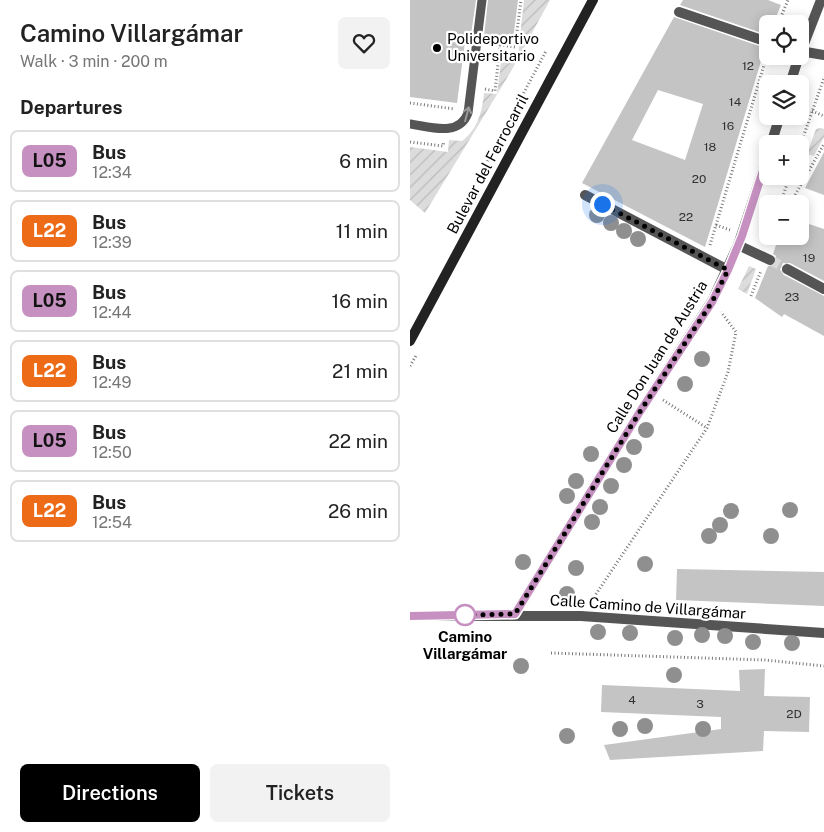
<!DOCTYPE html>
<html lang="en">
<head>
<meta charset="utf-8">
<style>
	:root { --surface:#fff; --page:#f2f2f2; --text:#222; --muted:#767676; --line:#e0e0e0; --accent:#000 }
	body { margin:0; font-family:"Public Sans",sans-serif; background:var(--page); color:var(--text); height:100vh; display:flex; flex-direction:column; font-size:19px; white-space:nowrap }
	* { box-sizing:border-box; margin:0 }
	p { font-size:16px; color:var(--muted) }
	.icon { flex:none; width:28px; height:28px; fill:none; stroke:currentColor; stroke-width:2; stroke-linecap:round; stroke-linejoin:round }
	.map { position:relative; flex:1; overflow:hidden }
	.panel { display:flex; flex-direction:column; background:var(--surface); width:410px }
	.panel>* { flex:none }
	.badge { padding:0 10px; border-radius:8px; font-size:18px; line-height:32px }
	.fabs { position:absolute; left:349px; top:15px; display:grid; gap:10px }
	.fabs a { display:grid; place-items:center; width:50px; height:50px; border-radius:8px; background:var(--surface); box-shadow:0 2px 12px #0003; font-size:25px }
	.you { position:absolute; width:25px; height:25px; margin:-12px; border:4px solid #fff; border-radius:50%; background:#1a73e8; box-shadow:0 0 0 8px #1a73e833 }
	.map>.badge { position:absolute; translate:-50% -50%; box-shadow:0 0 0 2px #fff }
	h2 { padding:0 20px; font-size:19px; line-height:45px }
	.round { display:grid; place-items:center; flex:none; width:52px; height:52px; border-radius:8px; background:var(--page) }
	.summary { display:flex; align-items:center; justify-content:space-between; height:85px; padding:0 20px }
	h1 { font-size:24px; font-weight:600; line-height:38px }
	.button { display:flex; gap:10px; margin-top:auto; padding:10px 20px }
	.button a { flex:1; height:58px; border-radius:8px; background:var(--accent); color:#fff; font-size:20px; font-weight:600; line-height:58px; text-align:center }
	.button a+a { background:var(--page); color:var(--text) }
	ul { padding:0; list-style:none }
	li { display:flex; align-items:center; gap:15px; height:62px; margin:0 10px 8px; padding:0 10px; border:2px solid var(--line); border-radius:8px }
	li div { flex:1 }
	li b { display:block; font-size:19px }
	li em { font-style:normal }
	li .badge { min-width:55px; font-weight:700; text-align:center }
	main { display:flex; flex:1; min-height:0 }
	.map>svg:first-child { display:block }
</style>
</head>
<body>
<main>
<section class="panel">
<div class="summary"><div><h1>Camino Villargámar</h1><p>Walk · 3 min · 200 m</p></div><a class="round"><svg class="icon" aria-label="heart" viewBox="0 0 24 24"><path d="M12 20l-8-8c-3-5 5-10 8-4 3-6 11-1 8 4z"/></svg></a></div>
<h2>Departures</h2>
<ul>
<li><span class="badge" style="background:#c691c1;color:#111">L05</span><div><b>Bus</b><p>12:34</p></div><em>6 min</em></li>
<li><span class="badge" style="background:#ed6b17;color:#fff">L22</span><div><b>Bus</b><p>12:39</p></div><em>11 min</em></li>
<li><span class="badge" style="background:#c691c1;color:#111">L05</span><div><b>Bus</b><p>12:44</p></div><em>16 min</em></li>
<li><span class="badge" style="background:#ed6b17;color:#fff">L22</span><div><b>Bus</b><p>12:49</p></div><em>21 min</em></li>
<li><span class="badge" style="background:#c691c1;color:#111">L05</span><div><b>Bus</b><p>12:50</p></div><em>22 min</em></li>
<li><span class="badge" style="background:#ed6b17;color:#fff">L22</span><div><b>Bus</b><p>12:54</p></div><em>26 min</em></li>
</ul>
<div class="button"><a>Directions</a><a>Tickets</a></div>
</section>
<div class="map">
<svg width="414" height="832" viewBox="0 0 414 832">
	<defs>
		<pattern id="garden-furrows" width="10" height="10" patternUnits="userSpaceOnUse" patternTransform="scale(1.25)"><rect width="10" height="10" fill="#dcdcdc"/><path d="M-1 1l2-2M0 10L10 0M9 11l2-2" fill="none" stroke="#bbb"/></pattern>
	</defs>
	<rect width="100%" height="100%" fill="#fff"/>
	<!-- garden -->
	<g fill="url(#garden-furrows)">
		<path d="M114,0H140L100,73L15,213L0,200V147L38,152L39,140L52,141C68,129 72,112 74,93L87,94L92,54L108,55Z"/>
		<polygon points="411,128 414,129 414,137 404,156 397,154 406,129"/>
		<polygon points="339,266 346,269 337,294 328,289"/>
	</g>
	<!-- building -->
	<g fill="#c4c4c4" fill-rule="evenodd">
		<polygon points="0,0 66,0 61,35 56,34 47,103 0,97"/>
		<polygon points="78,0 108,0 103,40 74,36"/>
		<polygon points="273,0 358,0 371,5 363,24 358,24 358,35 270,5"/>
		<path d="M264,17L355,48L295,247L172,183ZM248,90L293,104L275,160L222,140Z"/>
		<polygon points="414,152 414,195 395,188"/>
		<polygon points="399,224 414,229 414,281 380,263 373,263 370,270 374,275 414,296 414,336 374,314 372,317 345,298 358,266 364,266 366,262 366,256 363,254 369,236 390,236 390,230 394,232"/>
		<polygon points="267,569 414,572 414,606 266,600"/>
		<polygon points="355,669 354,696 400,697 399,732 354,731 353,751 200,760 194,745 311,729 311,717 191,712 192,685 330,691 329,670"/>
	</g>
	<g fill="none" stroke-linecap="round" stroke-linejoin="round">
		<!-- street-tunnel -->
		<polyline stroke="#d9d9d9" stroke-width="10" stroke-dasharray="10 5" stroke-linecap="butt" points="360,260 377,269"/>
		<!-- path -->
		<g stroke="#777" stroke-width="3" stroke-dasharray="1 2.5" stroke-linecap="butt">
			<polyline points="369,20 378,24"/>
			<polyline points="368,24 378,0"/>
			<polyline points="90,45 105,47 111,0"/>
			<polyline points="75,89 85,91 90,45 79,44"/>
			<polyline points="0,103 45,109"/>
			<polyline points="402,111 414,116"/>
			<polyline points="0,142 33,146 34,141"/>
			<polyline points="390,146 414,78"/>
			<polyline points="370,204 380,176"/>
			<polyline points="380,204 414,144"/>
			<polyline points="306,225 320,230"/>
			<polyline points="43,226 136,51"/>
			<polyline points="357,244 362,236"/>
			<polyline points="300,245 357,55"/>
			<polyline points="341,296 351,271"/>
			<polyline points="0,366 7,354"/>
			<polyline points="253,400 297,428"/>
			<polyline points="180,603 297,428 318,372 326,332 311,312"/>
			<polyline points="141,653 355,660 414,666"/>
		</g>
		<!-- lane -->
		<path stroke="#555" stroke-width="9" d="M0,124C21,127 49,137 58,113L72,0"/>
		<!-- street -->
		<g stroke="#555" stroke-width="10">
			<polyline points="269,12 358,42"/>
			<polyline points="390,51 414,55"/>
			<polyline points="390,54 411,0"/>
			<polyline points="380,84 389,56"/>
			<polyline points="361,144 370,116"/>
			<polyline points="175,195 318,270"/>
			<polyline points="328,245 360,260"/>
			<polyline points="377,269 414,289"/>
			<polyline points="105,614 231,410 302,301 328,245 358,155"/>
			<polyline points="0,616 171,616 414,633"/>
		</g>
		<!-- secondary -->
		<polyline stroke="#222" stroke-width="10" points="0,341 183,0"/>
	</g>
	<!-- trees -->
	<g fill="#8f8f8f">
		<circle cx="187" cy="215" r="8"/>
		<circle cx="201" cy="223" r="8"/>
		<circle cx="214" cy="231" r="8"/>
		<circle cx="228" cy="239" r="8"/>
		<circle cx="292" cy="359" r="8"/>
		<circle cx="275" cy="384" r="8"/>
		<circle cx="236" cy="430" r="8"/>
		<circle cx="224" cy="447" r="8"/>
		<circle cx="181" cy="454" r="8"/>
		<circle cx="214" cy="465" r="8"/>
		<circle cx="166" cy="481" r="8"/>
		<circle cx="201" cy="486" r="8"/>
		<circle cx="157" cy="496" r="8"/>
		<circle cx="190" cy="507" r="8"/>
		<circle cx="380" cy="510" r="8"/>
		<circle cx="321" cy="511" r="8"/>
		<circle cx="182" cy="522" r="8"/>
		<circle cx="310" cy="525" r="8"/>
		<circle cx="299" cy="536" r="8"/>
		<circle cx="361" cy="536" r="8"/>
		<circle cx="113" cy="562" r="8"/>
		<circle cx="235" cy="564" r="8"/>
		<circle cx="166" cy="568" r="8"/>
		<circle cx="157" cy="594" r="8"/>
		<circle cx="188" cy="632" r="8"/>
		<circle cx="220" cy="633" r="8"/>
		<circle cx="292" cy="635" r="8"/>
		<circle cx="315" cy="636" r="8"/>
		<circle cx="265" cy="638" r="8"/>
		<circle cx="343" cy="642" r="8"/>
		<circle cx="382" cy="643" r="8"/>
		<circle cx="111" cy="666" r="8"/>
		<circle cx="264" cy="675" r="8"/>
		<circle cx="235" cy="726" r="8"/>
		<circle cx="210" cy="729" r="8"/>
		<circle cx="293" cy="729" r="8"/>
		<circle cx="157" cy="736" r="8"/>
	</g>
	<!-- one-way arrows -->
	<defs><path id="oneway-shaft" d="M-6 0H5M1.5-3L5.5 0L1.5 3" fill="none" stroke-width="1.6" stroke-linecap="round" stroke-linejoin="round" transform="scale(1.25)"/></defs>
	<use stroke="#999" href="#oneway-shaft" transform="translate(57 114) rotate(-75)"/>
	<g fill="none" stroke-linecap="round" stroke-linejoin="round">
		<!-- line casing -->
		<g stroke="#fff" stroke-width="11">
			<polyline id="line" points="0,616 105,614 231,410 302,302 318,270 332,236 358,155"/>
		</g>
		<!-- line -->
		<use href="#line" stroke="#c691c1" stroke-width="8"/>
		<!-- walk -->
		<polyline stroke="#000" stroke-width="5" stroke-dasharray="0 9" points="55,615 105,614 231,410 302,302 318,270 192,204"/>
	</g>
	<!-- markers -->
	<circle fill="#000" stroke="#fff" stroke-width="2" cx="27" cy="48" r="5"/>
	<circle fill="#fff" stroke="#c691c1" stroke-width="2.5" cx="55" cy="615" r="10"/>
	<g text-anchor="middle" stroke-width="4.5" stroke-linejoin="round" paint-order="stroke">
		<!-- number labels -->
		<g font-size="12" fill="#313131">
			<text x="338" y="70">12</text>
			<text x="325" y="106">14</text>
			<text x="318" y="130">16</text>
			<text x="300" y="151">18</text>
			<text x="289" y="183">20</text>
			<text x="276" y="221">22</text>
			<text x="399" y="262">19</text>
			<text x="382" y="301">23</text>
			<text x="222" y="704">4</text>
			<text x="290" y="708">3</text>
			<text x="384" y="718">2D</text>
		</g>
		<!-- poi labels -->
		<g font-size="15" fill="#000" stroke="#fff" text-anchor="start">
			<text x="37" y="44">Polideportivo<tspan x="37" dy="17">Universitario</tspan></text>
		</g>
		<!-- street labels -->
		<g font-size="15" fill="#000" stroke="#fff">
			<text transform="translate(78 164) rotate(-62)" y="5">Bulevar del Ferrocarril</text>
			<text transform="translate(247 357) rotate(-58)" y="5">Calle Don Juan de Austria</text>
			<text transform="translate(238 607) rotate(4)" y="5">Calle Camino de Villargámar</text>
		</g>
		<!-- stop labels -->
		<g font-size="15" font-weight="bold" fill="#000" stroke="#fff">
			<text x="55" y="642">Camino<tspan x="55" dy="17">Villargámar</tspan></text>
		</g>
	</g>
</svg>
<div class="fabs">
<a><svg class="icon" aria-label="locate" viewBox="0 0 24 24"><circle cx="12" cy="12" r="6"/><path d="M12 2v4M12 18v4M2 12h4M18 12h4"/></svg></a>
<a><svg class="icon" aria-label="layers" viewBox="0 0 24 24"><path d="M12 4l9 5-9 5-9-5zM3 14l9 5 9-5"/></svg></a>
<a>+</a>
<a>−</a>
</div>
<div class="you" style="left:192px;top:204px"></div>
</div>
</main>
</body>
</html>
